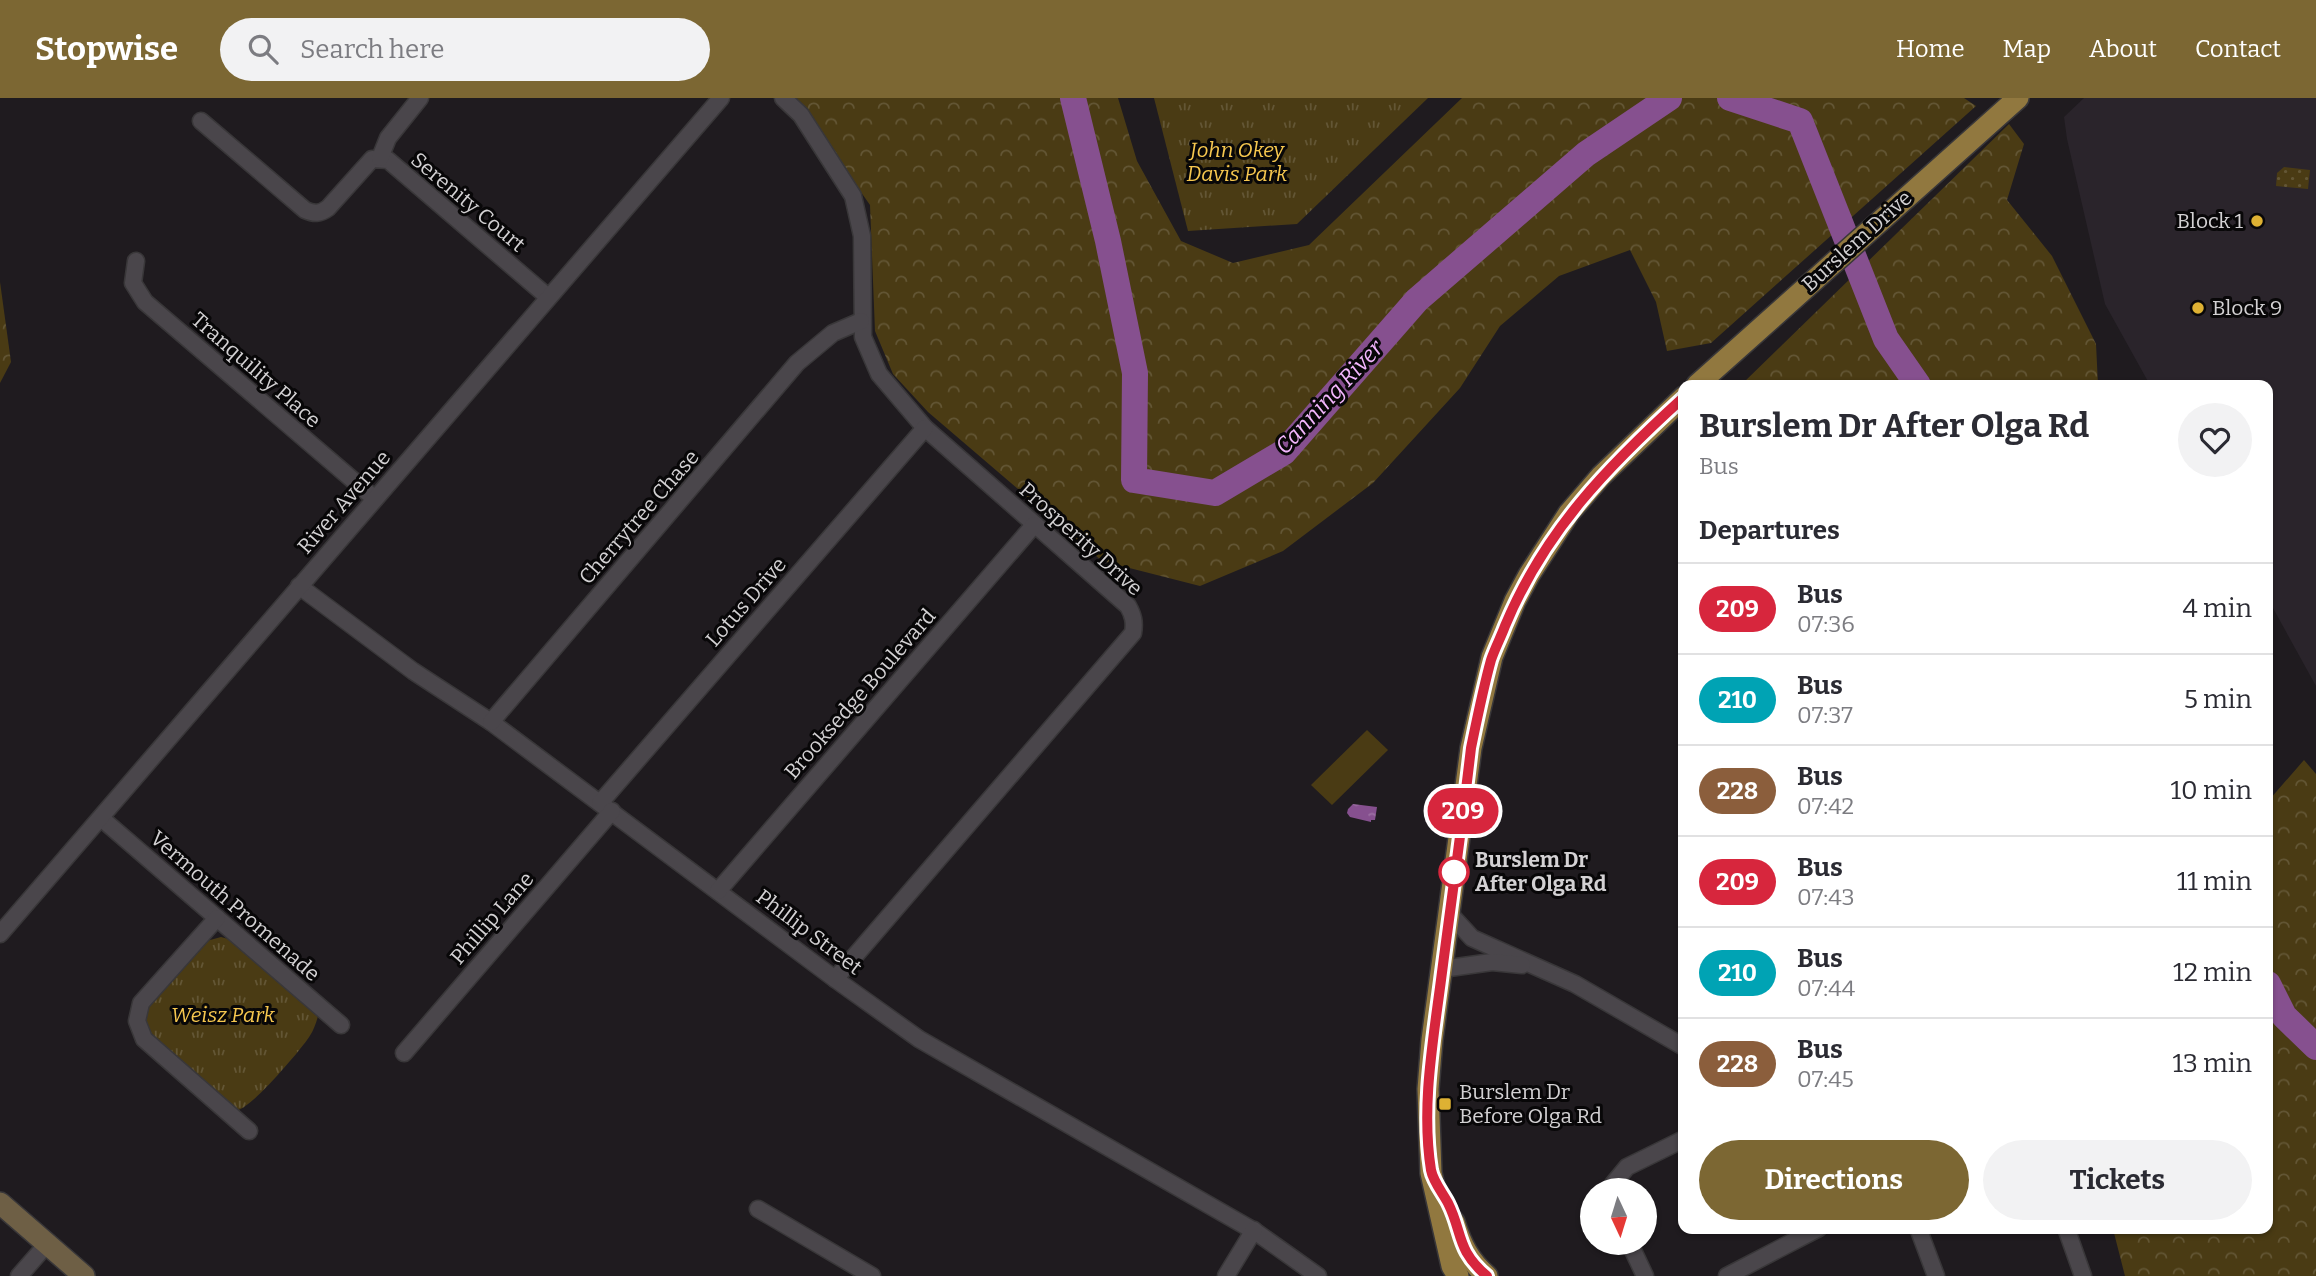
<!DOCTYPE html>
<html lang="en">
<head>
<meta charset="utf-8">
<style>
	:root { --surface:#fff; --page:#f2f2f3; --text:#2b2b33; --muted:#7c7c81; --line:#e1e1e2; --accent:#7c6733 }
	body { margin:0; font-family:Bitter,serif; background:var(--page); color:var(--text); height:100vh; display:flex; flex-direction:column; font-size:26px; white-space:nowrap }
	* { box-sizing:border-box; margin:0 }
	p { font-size:23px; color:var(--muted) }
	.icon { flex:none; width:38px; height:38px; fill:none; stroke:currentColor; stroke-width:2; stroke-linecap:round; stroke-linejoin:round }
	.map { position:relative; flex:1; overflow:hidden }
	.drawer { position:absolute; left:1678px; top:282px; width:595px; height:854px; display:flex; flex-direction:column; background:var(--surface); border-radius:14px; box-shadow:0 2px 5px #0004 }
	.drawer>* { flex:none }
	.badge { padding:0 14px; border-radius:23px; font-size:24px; line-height:46px }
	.needle { width:46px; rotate:176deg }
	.fabs { position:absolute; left:1580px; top:1080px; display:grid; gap:14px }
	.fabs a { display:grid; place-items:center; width:77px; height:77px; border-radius:50%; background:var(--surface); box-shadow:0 2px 5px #0004; font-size:35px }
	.map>.badge { position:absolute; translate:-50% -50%; box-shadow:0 0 0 4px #fff }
	h2 { padding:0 21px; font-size:26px; line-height:63px }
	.round { display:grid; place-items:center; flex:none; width:74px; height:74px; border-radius:37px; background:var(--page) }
	.overview { display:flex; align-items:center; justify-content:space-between; height:119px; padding:0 21px }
	h1 { font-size:33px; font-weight:700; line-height:52px }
	.cta { display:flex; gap:14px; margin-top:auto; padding:14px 21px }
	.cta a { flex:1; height:80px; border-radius:42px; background:var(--accent); color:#fff; font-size:28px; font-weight:700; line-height:80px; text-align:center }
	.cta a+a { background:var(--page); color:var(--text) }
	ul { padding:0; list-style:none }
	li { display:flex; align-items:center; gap:21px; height:91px; padding:0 21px; border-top:2px solid var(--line) }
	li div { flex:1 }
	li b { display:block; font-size:26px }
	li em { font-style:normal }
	li .badge { min-width:77px; font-weight:700; text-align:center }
	header { display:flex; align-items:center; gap:42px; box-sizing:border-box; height:98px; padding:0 35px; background:var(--accent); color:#fff }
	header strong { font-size:33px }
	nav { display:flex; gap:38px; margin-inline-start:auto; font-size:24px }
	.search { width:490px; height:63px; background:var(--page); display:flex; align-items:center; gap:18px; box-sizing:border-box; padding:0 24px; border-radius:38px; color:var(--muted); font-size:26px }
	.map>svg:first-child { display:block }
</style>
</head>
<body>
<header>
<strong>Stopwise</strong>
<div class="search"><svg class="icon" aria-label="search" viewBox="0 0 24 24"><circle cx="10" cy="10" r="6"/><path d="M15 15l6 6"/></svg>Search here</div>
<nav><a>Home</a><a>Map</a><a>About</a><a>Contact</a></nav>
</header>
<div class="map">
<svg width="2316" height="1178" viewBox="0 0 2316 1178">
	<defs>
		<pattern id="forest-crowns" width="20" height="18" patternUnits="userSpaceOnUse" patternTransform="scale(1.75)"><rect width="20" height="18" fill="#4a3b14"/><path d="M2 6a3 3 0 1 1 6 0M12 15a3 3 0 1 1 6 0" fill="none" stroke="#635635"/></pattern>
		<pattern id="park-tufts" width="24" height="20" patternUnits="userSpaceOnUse" patternTransform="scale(1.75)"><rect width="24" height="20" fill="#4a3b14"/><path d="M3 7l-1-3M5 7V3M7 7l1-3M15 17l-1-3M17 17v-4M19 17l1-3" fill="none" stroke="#635635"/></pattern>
		<pattern id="garden-dots" width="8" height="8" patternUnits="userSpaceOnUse" patternTransform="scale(1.75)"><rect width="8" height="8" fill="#4a3b14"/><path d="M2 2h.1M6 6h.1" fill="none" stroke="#635635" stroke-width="1.8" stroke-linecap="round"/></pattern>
		<pattern id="water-ripples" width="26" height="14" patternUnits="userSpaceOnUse" patternTransform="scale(1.75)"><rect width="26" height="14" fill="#86508f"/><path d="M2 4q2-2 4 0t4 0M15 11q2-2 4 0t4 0" fill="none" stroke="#9c70a3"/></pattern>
	</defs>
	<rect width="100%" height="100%" fill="#1f1b1f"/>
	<!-- built -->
	<polygon fill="#2a242b" points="2084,0 2316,0 2316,588 2268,501 2268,287 2150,287 2105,206 2067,41 2064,19"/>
	<!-- grass -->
	<polygon fill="#4a3b14" points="1367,632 1388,652 1332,707 1311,687"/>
	<!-- forest -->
	<g fill="url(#forest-crowns)">
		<polygon points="795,0 1118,0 1137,63 1181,143 1233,165 1309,147 1462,0 1964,0 1976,8 1711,245 1667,253 1656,204 1630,152 1559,178 1500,228 1460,290 1373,385 1283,453 1200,488 1102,463 928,314 893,276 875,233 870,107"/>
		<polygon points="2009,26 2024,46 2007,102 2052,158 2096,246 2098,287 1741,287"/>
		<polygon points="0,184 11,264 0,285"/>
		<polygon points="2304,662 2316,676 2316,1178 2125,1178 2113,1131 2268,1130 2268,700 2270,701"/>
	</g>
	<!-- park -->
	<g fill="url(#park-tufts)">
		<polygon points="1154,0 1428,0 1297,126 1188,133"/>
		<path d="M221,839L232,842L318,918C316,926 312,936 307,942C297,956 252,1009 238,1012L155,942L148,933L145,921L149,907L203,844Z"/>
	</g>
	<!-- garden -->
	<polygon fill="url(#garden-dots)" points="2284,69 2310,72 2308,91 2276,88 2277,75"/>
	<!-- water -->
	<polygon fill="url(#water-ripples)" points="1353,706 1377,709 1375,722 1371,722 1371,724 1350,719 1347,715 1348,711"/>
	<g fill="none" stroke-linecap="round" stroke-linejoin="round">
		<!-- river -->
		<g stroke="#86508f" stroke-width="26">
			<polyline points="1073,0 1108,143 1135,275 1134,382 1215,395 1284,354 1417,202 1586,56 1669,0"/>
			<polyline points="1730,0 1800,23 1886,241 1918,287"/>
			<polyline points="2268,886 2284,918 2316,949"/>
		</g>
		<!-- street casing -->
		<g stroke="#393739" stroke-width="19">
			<g id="street">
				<path d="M783,0L801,17L853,98L862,138L863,239L879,276L925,330L1128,508C1133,517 1135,524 1133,535L835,881"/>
				<path d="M201,23L305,112C314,116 320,116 328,110L372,61L388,62L548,199"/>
				<polyline points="380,60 388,40 420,0"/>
				<polyline points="136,163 133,185 145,204 375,401"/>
				<polyline points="299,488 413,573 491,624 835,881 919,941 1256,1134 1318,1178"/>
				<polyline points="491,624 797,265 833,235 861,223"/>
				<polyline points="600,705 925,330"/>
				<polyline points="101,720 341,927"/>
				<polyline points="718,793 1034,427"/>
				<polyline points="1449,815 1472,840 1575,886 1684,949"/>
				<polyline points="217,820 141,905 137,923 144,941 249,1033"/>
				<polyline points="0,836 721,0"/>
				<polyline points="1442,871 1492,864 1522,867"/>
				<polyline points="404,955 612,713"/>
				<polyline points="1613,1092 1613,1086 1627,1069 1684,1041"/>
				<polyline points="758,1111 872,1178"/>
				<polyline points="1918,1130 1936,1178"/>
				<polyline points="2066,1130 2083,1178"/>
				<polyline points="1629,1144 1645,1178"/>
				<polyline points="19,1178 47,1146"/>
				<polyline points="1226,1178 1254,1132"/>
				<polyline points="1727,1178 1819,1130"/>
			</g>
		</g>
		<!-- secondary casing -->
		<g stroke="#393739" stroke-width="24">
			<polyline id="secondary" points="0,1105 84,1178"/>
		</g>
		<!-- primary casing -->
		<g stroke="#393739" stroke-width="24">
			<g id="primary">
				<polyline points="1697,287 2018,0"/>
				<path d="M1454,1124C1461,1146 1469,1163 1487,1178"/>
				<polyline points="1458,1178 1452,1168 1431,1075 1428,991 1432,942 1471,650 1492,559 1515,503 1529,477 1569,415 1601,378 1684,299"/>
			</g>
		</g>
		<!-- street -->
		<use href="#street" stroke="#4a464b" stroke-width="16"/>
		<!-- secondary -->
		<use href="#secondary" stroke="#6e5f45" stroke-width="21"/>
		<!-- primary -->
		<use href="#primary" stroke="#91783f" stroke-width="21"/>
	</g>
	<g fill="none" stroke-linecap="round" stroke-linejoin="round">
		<!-- line casing -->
		<g stroke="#fff" stroke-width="16">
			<path id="line" d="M1487,1178C1456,1152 1463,1135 1448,1105C1442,1094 1433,1083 1431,1072C1421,1009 1433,944 1441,882C1451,805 1462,728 1471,650C1477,621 1483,591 1491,562C1495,550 1501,539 1505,528C1545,432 1608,368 1684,299"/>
		</g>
		<!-- line -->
		<use href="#line" stroke="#d7263d" stroke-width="10"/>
	</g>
	<!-- markers -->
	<g fill="#deb133" stroke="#080708" stroke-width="2.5">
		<circle cx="2257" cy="123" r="7"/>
		<circle cx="2198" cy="210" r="7"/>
		<rect x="1438" y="999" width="14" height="14" rx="3.5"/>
	</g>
	<circle fill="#fff" stroke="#d7263d" stroke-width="3.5" cx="1454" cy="774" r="14"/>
	<g text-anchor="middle" stroke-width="6" stroke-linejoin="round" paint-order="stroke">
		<!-- park labels -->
		<g font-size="21" font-style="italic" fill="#f6c74f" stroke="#080708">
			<text x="1237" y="59">John Okey<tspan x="1237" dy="24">Davis Park</tspan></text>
			<text x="223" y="924">Weisz Park</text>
		</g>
		<!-- street labels -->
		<g font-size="21" fill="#d3d1d3" stroke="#080708">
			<text transform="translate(468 104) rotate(40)" y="7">Serenity Court</text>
			<text transform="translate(1857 143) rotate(-42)" y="7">Burslem Drive</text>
			<text transform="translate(256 272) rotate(41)" y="7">Tranquility Place</text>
			<text transform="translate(344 404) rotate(-49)" y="7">River Avenue</text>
			<text transform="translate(639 419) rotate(-49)" y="7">Cherrytree Chase</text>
			<text transform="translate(1081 441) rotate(42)" y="7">Prosperity Drive</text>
			<text transform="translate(746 504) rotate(-49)" y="7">Lotus Drive</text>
			<text transform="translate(860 596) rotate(-49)" y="7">Brooksedge Boulevard</text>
			<text transform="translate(235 808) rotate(41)" y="7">Vermouth Promenade</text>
			<text transform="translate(492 820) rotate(-49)" y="7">Phillip Lane</text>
			<text transform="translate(809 834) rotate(37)" y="7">Phillip Street</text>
		</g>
		<!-- poi labels -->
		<g font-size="21" fill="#d3d1d3" stroke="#080708" text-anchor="start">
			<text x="2243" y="130" text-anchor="end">Block 1</text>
			<text x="2212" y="217">Block 9</text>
			<text x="1459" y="1001">Burslem Dr<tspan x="1459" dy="24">Before Olga Rd</tspan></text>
		</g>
		<!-- stop labels -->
		<g font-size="21" font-weight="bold" fill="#d3d1d3" stroke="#080708" text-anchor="start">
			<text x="1475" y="769">Burslem Dr<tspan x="1475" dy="24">After Olga Rd</tspan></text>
		</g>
		<!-- water labels -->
		<g font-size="23" font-style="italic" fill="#f3b6fd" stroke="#080708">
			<text transform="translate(1329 299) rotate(-47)" y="8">Canning River</text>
		</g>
	</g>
</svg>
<div class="fabs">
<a><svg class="needle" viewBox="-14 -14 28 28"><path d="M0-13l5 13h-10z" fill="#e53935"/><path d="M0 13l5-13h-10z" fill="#7c7c81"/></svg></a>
</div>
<b class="badge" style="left:1463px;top:713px;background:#d7263d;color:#fff">209</b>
<section class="drawer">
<div class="overview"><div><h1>Burslem Dr After Olga Rd</h1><p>Bus</p></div><a class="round"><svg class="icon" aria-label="heart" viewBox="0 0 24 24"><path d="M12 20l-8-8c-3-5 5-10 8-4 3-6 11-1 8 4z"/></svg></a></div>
<h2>Departures</h2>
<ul>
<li><span class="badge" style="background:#d7263d;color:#fff">209</span><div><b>Bus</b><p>07:36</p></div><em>4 min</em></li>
<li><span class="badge" style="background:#00a3b4;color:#fff">210</span><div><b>Bus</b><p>07:37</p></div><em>5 min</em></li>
<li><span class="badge" style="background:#8b5e3c;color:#fff">228</span><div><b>Bus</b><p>07:42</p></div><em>10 min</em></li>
<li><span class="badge" style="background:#d7263d;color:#fff">209</span><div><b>Bus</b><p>07:43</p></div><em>11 min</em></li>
<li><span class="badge" style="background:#00a3b4;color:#fff">210</span><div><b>Bus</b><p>07:44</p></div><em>12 min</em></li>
<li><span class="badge" style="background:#8b5e3c;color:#fff">228</span><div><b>Bus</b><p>07:45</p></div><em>13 min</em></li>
</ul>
<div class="cta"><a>Directions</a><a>Tickets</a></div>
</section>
</div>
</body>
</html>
